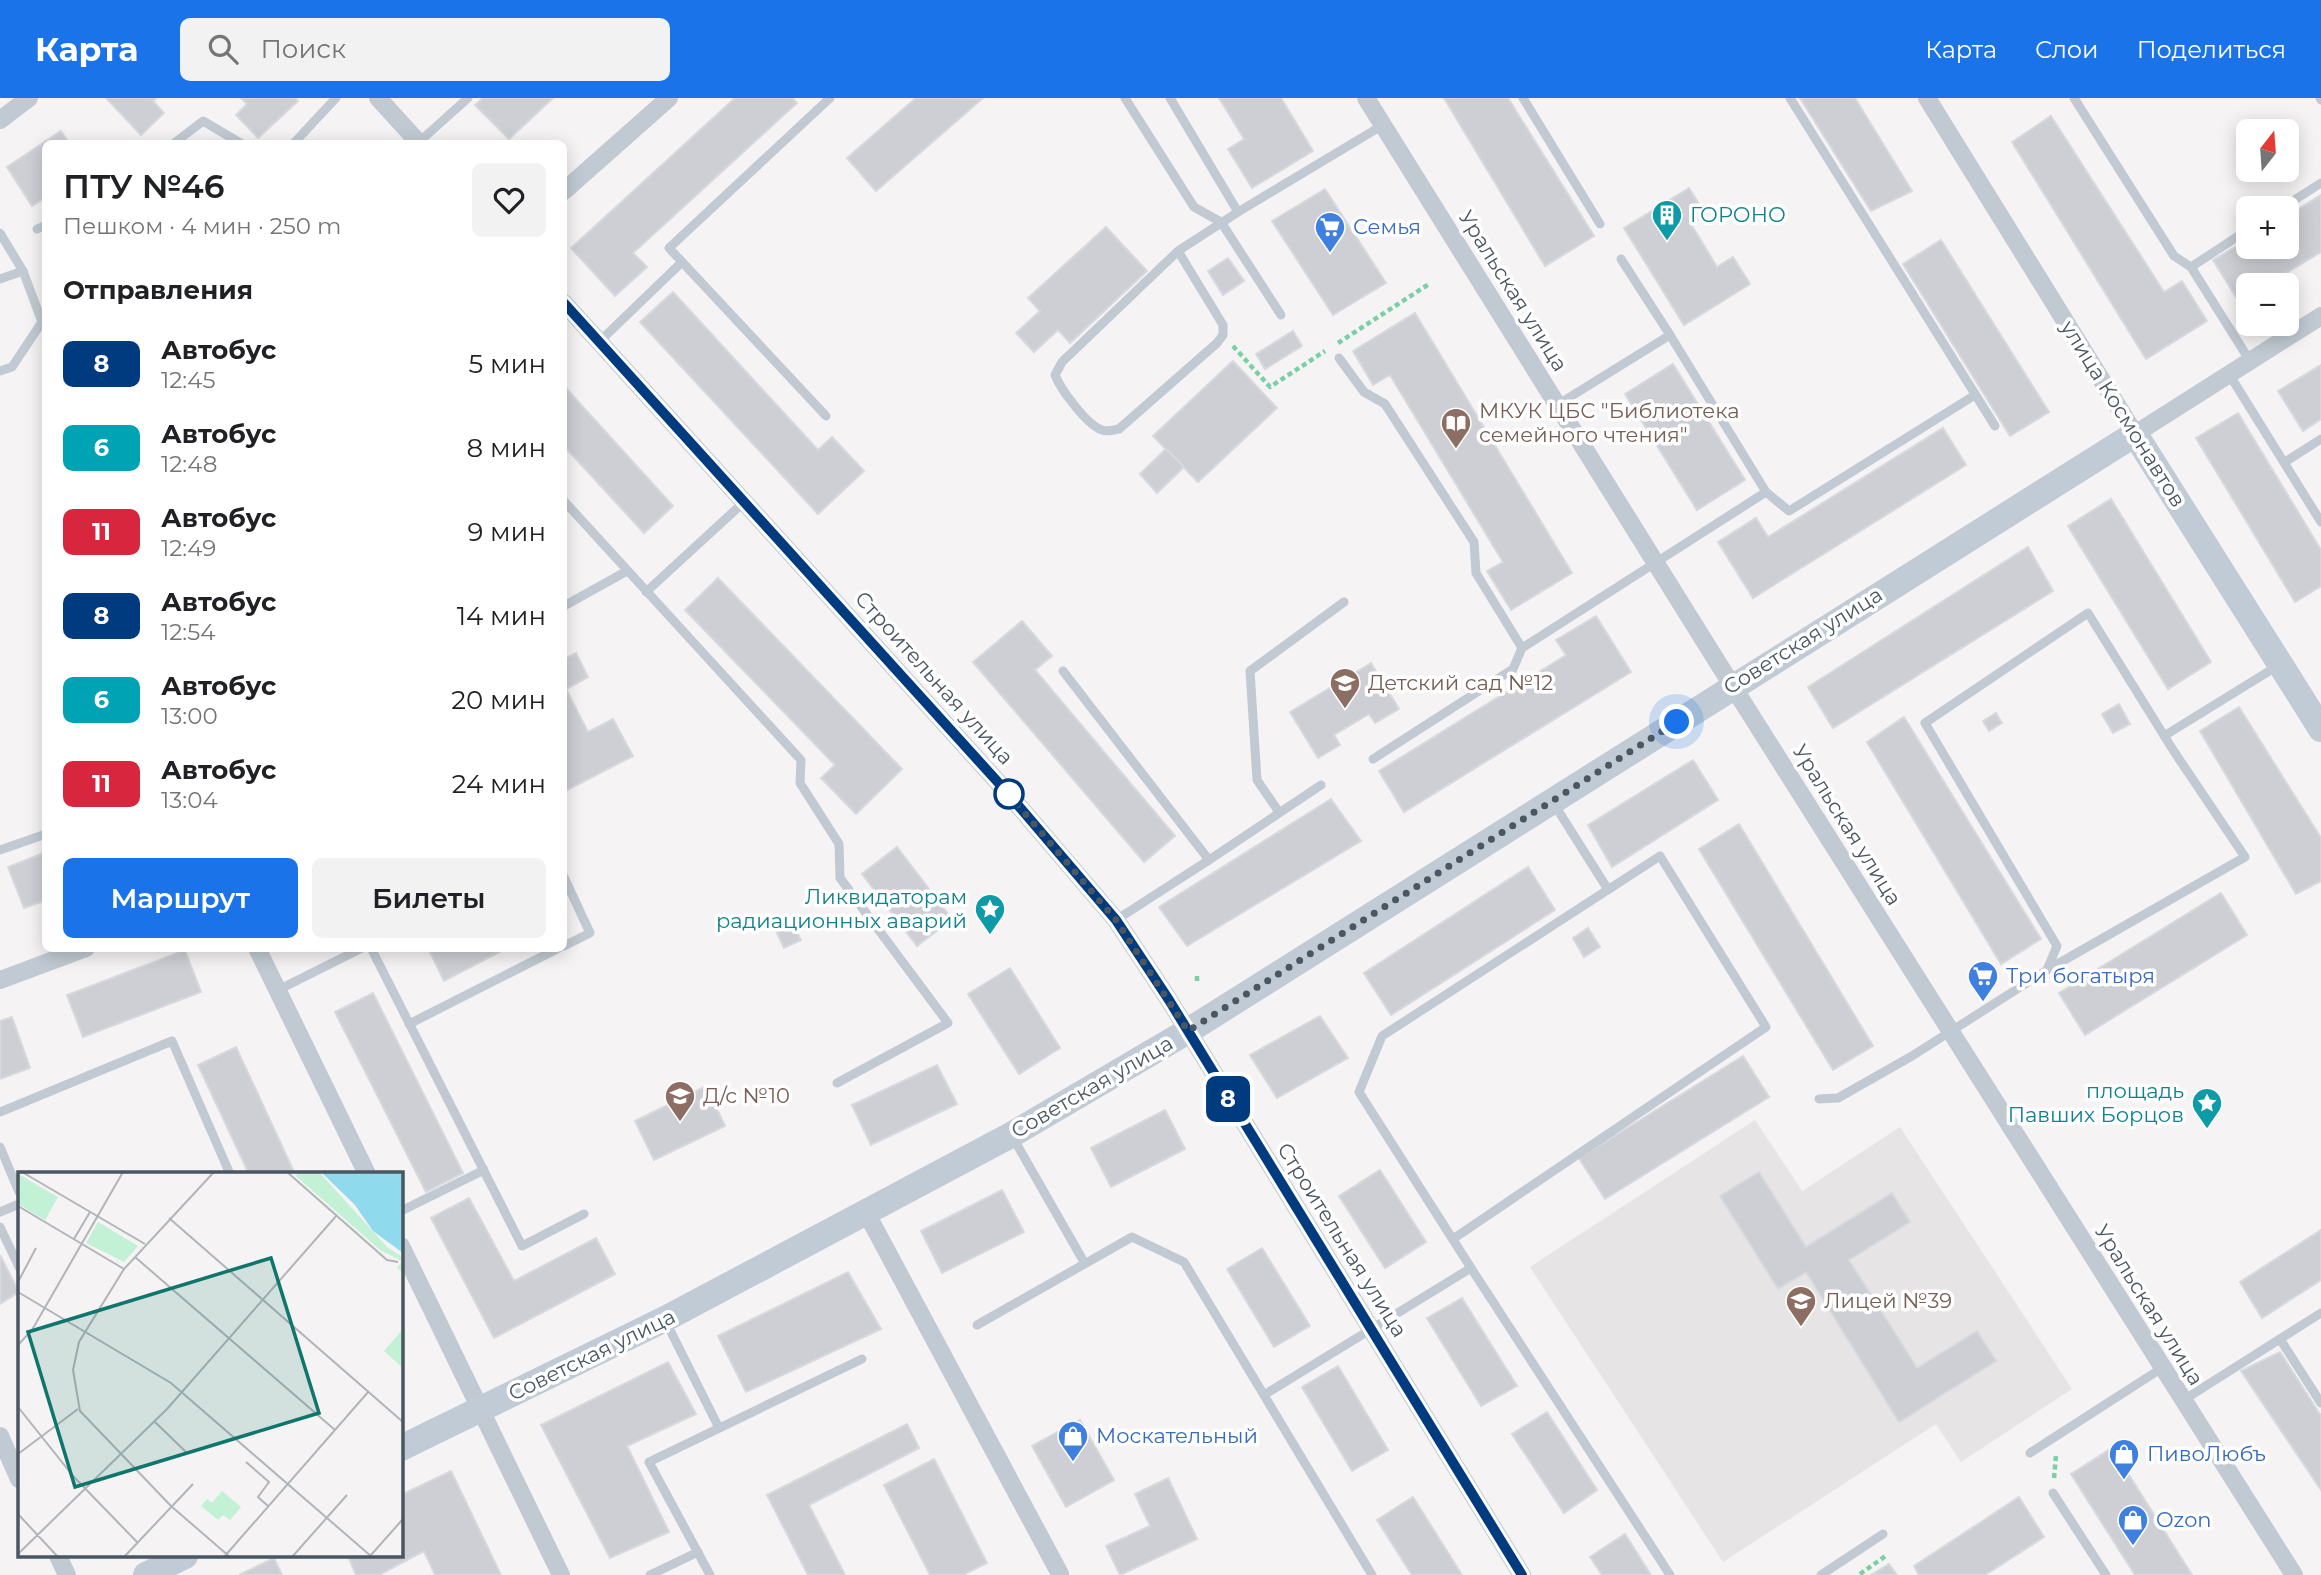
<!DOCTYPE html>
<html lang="ru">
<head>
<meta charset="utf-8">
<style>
	:root { --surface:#fff; --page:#f2f2f2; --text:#202124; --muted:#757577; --accent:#1a73e8 }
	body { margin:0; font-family:Montserrat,sans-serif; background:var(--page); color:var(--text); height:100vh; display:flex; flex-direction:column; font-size:26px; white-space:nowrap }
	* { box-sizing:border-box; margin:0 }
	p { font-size:23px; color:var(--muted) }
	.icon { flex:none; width:38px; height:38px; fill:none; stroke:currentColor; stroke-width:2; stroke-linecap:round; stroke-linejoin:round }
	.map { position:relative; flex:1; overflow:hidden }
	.sheet { position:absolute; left:42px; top:42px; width:525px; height:812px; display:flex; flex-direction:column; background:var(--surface); border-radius:10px; box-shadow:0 4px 18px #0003 }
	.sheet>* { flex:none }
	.badge { padding:0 14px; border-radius:10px; font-size:24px; line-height:46px }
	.needle { width:46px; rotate:17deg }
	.fabs { position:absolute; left:2236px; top:21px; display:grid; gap:14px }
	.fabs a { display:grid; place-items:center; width:63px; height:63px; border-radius:10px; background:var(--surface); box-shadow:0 4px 18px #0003; font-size:35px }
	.you { position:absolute; width:35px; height:35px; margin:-18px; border:5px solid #fff; border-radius:50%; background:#1a73e8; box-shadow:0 0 0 10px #1a73e833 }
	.map>.badge { position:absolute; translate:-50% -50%; box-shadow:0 0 0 4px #fff }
	h2 { padding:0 21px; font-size:26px; line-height:63px }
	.round { display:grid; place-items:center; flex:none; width:74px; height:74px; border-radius:10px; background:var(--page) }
	.overview { display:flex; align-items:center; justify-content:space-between; height:119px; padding:0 21px }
	h1 { font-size:33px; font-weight:600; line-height:52px }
	.cta { display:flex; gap:14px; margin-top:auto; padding:14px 21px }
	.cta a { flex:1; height:80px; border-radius:10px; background:var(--accent); color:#fff; font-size:28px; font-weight:600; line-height:80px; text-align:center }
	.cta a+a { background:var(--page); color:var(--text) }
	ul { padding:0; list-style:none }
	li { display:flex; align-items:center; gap:21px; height:84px; padding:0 21px }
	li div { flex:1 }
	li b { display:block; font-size:26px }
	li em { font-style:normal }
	li .badge { min-width:77px; font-weight:700; text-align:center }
	header { display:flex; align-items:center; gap:42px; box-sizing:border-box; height:98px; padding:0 35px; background:var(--accent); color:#fff }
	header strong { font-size:33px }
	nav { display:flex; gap:38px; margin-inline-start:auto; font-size:24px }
	.search { width:490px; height:63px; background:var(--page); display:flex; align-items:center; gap:18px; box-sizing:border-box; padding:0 24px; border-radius:10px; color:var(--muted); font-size:26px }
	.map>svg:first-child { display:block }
</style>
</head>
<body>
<header>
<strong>Карта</strong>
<div class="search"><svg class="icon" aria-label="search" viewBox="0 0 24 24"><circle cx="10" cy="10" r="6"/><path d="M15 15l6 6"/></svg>Поиск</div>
<nav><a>Карта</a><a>Слои</a><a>Поделиться</a></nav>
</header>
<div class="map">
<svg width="2321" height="1477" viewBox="0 0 2321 1477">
	<rect width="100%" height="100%" fill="#f5f3f3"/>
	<!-- education -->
	<polygon fill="#e6e4e5" points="1755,1022 1802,1093 1900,1029 2072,1291 1961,1364 1936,1326 1723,1464 1530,1169"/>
	<!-- building -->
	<g fill="#cdcfd5" stroke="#d7d9de" stroke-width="2">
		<polygon points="106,0 156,0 153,3 164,15 141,37"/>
		<polygon points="241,0 295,0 298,3 258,40 236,17 247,6"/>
		<polygon points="483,0 553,0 509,41 475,7"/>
		<polygon points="735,0 792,0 797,5 633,155 647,169 615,198 571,150"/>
		<polygon points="916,0 982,1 876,93 847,60"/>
		<polygon points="1219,0 1281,0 1313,53 1252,90 1228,51 1244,41"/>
		<polygon points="1444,0 1508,0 1594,138 1545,168"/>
		<polygon points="1800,0 1855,0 1912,93 1871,113"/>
		<polygon points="2051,18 2164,194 2182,183 2207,223 2146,261 2012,44"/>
		<polygon points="61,33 70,46 46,46 46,99 32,108 7,69"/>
		<polygon points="1689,90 1706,117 1691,126 1717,169 1733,159 1750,186 1684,227 1624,130"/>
		<polygon points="1325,91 1386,185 1333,217 1272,123"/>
		<polygon points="2321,97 2321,154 2266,187 2249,187 2249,198 2239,204 2213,162 2249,141 2249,149 2287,149 2287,118"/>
		<polygon points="1106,129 1147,173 1070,245 1058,232 1034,254 1016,235 1040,213 1028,200"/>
		<polygon points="1941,142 2049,314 2010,338 1903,166"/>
		<polygon points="1228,160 1244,183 1223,197 1208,173"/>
		<polygon points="673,194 818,352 832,339 864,373 818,416 640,224"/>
		<polygon points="1415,215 1572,475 1511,512 1487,473 1503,464 1390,277 1373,287 1353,253"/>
		<polygon points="1293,233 1302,248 1265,271 1256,256"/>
		<polygon points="1233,263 1277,310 1198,384 1153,338"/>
		<polygon points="1673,266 1745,382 1697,412 1625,296"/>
		<polygon points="2321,267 2321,321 2303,333 2278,293"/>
		<polygon points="564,288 673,408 644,435 564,348"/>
		<polygon points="2238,315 2321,452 2321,488 2295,504 2196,340"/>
		<polygon points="1943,330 1966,367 1753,500 1718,444 1756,420 1768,439"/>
		<polygon points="1166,351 1184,369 1157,395 1140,376"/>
		<polygon points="2111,401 2211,564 2168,591 2068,428"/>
		<polygon points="2028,449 2053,493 1833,630 1808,589"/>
		<polygon points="718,480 902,671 856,716 821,680 835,667 685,512"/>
		<polygon points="1596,518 1631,574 1404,714 1379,673 1566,557 1556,542"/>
		<polygon points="1022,523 1052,558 1035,572 1175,738 1144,764 973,564"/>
		<polygon points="576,555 588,579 566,591 588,634 613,621 633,658 567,692 564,684 564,561"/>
		<polygon points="1371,565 1399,611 1375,625 1369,616 1334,637 1340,647 1318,660 1290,614"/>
		<polygon points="2119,606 2130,626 2113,635 2102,616"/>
		<polygon points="2239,609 2321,740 2321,783 2296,796 2200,633"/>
		<polygon points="1996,615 2002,625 1989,633 1983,623"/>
		<polygon points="1904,619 2041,841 2001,866 1867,644"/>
		<polygon points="1693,662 1718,702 1612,769 1588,727"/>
		<polygon points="1331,701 1361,743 1187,848 1159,809"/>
		<polygon points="1739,726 1873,948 1833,972 1699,751"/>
		<polygon points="897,749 952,821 917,848 862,776"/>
		<polygon points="46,754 46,802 24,810 8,769"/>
		<polygon points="1528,769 1555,812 1391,917 1364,875"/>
		<polygon points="2221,795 2247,837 2085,937 2059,895"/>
		<polygon points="791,823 801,842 784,850 775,831"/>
		<polygon points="1588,830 1600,849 1584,859 1573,840"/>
		<polygon points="428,850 507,850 444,883"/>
		<polygon points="185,852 201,894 83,939 67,897"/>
		<polygon points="1010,870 1060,950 1019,976 968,896"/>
		<polygon points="373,895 463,1075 426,1094 335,914"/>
		<polygon points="1320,918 1348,960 1277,1000 1250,957"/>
		<polygon points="12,919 30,970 0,981 0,923"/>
		<polygon points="236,949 295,1076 249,1076 198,967"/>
		<polygon points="1743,958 1769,999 1605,1101 1579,1060"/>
		<polygon points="937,967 957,1006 871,1047 852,1007"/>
		<polygon points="706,988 725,1028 654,1062 635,1023"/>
		<polygon points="1165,1012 1185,1051 1111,1089 1091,1050"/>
		<polygon points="1380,1072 1426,1144 1385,1170 1339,1098"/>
		<polygon points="1759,1074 1806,1149 1892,1095 1910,1124 1849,1162 1917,1270 1977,1233 1996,1263 1899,1324 1806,1174 1778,1191 1720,1098"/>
		<polygon points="1002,1092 1024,1134 942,1175 921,1133"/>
		<polygon points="469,1100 514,1183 596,1140 615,1176 494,1240 431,1120"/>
		<polygon points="2321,1132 2321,1182 2262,1220 2240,1184"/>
		<polygon points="1262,1150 1310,1228 1274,1249 1227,1171"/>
		<polygon points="0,1157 19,1194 0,1206"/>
		<polygon points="848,1174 881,1231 746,1294 718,1238"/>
		<polygon points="1462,1200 1517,1288 1481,1308 1427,1220"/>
		<polygon points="2280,1254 2321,1318 2321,1392 2241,1273"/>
		<polygon points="668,1264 696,1316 627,1348 669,1434 610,1460 541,1327"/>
		<polygon points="1338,1268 1388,1352 1352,1373 1302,1289"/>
		<polygon points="1547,1314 1597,1392 1564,1415 1512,1336"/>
		<polygon points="1080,1322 1114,1382 1066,1409 1032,1348"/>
		<polygon points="907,1326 919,1350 809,1407 845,1477 808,1477 767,1397"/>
		<polygon points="2112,1350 2192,1477 2135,1477 2071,1376"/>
		<polygon points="934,1361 987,1465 963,1477 930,1477 884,1387"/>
		<polygon points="451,1373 501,1477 435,1477 424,1453 379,1477 356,1477 348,1458 401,1458 401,1397"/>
		<polygon points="1168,1380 1197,1441 1120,1477 1106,1448 1150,1428 1135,1396"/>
		<polygon points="1413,1399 1462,1477 1412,1477 1377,1422"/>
		<polygon points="2019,1399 2044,1439 1985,1477 1919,1477 1914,1468"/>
		<polygon points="1625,1436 1651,1477 1602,1477 1590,1459"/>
		<polygon points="274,1460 282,1477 239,1477"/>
		<polygon points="1889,1466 1897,1477 1871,1477"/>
	</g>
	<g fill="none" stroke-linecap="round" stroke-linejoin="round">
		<!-- path -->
		<g stroke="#7ad0a6" stroke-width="4.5" stroke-dasharray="5 3.5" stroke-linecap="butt">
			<polyline points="1338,245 1429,186"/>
			<polyline points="1233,248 1270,289 1325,253"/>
			<polyline points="1197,878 1197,885"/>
			<polyline points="2054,1380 2056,1357"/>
			<polyline points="1860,1476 1887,1457"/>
		</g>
		<!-- lane -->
		<g stroke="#c1cad2" stroke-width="9">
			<polyline points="1125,0 1194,109 1221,124 1281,217"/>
			<polyline points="1170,0 1238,114 1383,27"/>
			<polyline points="1523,0 1600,126"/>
			<polyline points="1790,0 1995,328"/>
			<polyline points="2074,0 2174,158 2191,169 2249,131"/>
			<polyline points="2320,0 2321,2"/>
			<polyline points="419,44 468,0"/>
			<polyline points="173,46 203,23 242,46"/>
			<polyline points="293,46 336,0"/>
			<polyline points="2282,110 2321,85"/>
			<polyline points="37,131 46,127"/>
			<polyline points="0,135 23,173 42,224 12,269 0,273"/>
			<path d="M1178,153L1223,227V237L1217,245L1119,331C1113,332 1108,334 1102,332C1087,327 1061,292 1055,277L1062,264L1178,153L1238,114"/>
			<polyline points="1621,161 1670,237"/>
			<polyline points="2191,169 2250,263"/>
			<polyline points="0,181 23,173"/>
			<polyline points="599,244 682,164"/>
			<polyline points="1339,260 1364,294 1385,306 1474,444 1476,475 1522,550 1513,571 1373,661"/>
			<polyline points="2229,276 2321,424"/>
			<polyline points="1557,307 1670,237 1766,394 1789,413 1975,297"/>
			<polyline points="826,318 669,150 830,0"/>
			<polyline points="2285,364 2321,341"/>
			<polyline points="564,403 801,662 800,685 839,746 840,780 948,925 837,985"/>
			<polyline points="646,494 744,404"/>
			<polyline points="564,508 627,473"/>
			<polyline points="1522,550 1766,394"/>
			<polyline points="1063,573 1209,762 1321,687"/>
			<polyline points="2164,638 2279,567"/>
			<polyline points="1554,706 1607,790"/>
			<polyline points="1279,714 1257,682 1250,573 1344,504"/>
			<polyline points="0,752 46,736"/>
			<polyline points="564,779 590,835 564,848"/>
			<polyline points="1116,822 1209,762"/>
			<polyline points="371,850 522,1148 584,1116"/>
			<polyline points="278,892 362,850"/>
			<polyline points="409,926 559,850"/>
			<polyline points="1819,1001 1838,1000 1912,958 2047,872 2245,759 2173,652 2088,515 1925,625 2057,848 2047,872"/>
			<polyline points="0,1014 172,943 230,1076"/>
			<polyline points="1012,1038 1084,1164"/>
			<polyline points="0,1049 19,1094"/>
			<polyline points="401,1113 484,1072"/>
			<polyline points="0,1114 19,1106"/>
			<polyline points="0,1129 19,1169"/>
			<polyline points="1453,1141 1766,929 1660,758 1382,938 1359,994 1471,1170 1670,1477"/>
			<polyline points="665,1222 719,1330"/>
			<polyline points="977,1227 1132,1139 1184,1164 1372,1477"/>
			<polyline points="2280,1241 2321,1305"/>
			<polyline points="1264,1297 1471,1170"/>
			<polyline points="2182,1303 2321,1215"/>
			<polyline points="2030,1355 2162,1270"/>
			<polyline points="2053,1395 2106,1477"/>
			<polyline points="650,1477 698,1454"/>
			<polyline points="710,1477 649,1364 862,1261"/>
			<polyline points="1821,1477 1883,1436"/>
		</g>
		<!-- street -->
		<g stroke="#c1cad2" stroke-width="18">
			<polyline points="378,0 420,46"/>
			<polyline points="1366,0 1713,557 2294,1477"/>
			<polyline points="1927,0 2135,336 2321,218"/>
			<polyline points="0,22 29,0"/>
			<polyline points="564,93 669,0"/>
			<polyline points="564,205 1005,692 1116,822 1169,902 1522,1477"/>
			<polyline points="257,850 367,1076"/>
			<polyline points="0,882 86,850"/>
			<polyline points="867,1116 1060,1476"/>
			<polyline points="401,1148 561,1477"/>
			<polyline points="0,1338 19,1381"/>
			<polyline points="58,1458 67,1477"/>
		</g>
		<!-- secondary -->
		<g stroke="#c1cbd6" stroke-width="26">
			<polyline points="401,1350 665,1221 1011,1037 1188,933 2135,336 2321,631"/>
			<polyline points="146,1477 185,1458"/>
		</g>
	</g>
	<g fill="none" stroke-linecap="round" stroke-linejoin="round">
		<!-- line casing -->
		<g stroke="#fff" stroke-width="16">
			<polyline id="line" points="564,205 1005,692 1116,822 1169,902 1522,1477"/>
		</g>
		<!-- line -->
		<use href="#line" stroke="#003b80" stroke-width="10"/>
		<!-- walk -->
		<polyline stroke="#4a5661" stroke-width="7" stroke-dasharray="0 12.6" points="1009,696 1005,692 1116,822 1188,933 1677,624"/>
	</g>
	<!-- icons -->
	<defs>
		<g id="building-pin" transform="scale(1.575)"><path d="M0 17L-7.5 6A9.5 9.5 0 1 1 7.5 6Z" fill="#0f9aa8" stroke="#fff"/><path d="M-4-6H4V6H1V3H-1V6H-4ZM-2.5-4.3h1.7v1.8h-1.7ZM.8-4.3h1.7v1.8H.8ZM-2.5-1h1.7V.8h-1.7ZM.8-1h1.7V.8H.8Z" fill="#fff"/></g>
		<g id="supermarket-pin" transform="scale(1.575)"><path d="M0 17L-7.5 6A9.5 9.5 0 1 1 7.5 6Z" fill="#3f7fe0" stroke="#fff"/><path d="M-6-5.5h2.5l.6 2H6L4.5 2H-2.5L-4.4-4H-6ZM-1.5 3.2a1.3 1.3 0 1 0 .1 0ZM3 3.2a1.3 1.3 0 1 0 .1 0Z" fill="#fff"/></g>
		<g id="library-pin" transform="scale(1.575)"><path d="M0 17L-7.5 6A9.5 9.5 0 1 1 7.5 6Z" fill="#8d6e63" stroke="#fff"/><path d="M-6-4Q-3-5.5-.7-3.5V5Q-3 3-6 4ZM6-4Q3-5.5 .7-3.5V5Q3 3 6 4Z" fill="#fff"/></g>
		<g id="school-pin" transform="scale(1.575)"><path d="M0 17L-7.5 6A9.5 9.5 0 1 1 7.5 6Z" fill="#8d6e63" stroke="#fff"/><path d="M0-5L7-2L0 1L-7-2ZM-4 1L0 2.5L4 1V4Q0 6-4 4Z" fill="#fff"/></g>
		<g id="sight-pin" transform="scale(1.575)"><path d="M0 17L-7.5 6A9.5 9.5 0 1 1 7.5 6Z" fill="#0f9aa8" stroke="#fff"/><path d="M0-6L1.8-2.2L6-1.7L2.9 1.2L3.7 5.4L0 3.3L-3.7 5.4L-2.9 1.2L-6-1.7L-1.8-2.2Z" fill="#fff"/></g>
		<g id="shop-pin" transform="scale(1.575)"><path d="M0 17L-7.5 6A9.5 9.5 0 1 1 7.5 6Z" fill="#3f7fe0" stroke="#fff"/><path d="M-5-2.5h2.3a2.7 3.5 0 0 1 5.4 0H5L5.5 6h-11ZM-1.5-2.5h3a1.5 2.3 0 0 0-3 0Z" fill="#fff"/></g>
	</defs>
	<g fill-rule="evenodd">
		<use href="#building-pin" x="1667" y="117"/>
		<use href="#supermarket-pin" x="1330" y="129"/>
		<use href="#library-pin" x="1456" y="325"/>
		<use href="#school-pin" x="1345" y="585"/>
		<use href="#sight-pin" x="990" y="811"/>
		<use href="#supermarket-pin" x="1983" y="878"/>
		<use href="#school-pin" x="680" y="998"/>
		<use href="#sight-pin" x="2207" y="1005"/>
		<use href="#school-pin" x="1801" y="1203"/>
		<use href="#shop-pin" x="1073" y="1338"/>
		<use href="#shop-pin" x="2124" y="1356"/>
		<use href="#shop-pin" x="2133" y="1422"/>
	</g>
	<!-- markers -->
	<circle fill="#fff" stroke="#003b80" stroke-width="3.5" cx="1009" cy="696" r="14"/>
	<g text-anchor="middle" stroke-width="7" stroke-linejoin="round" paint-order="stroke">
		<!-- culture labels -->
		<g font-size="21" fill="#0d838f" stroke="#fff" text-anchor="end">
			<text x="1690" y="124" text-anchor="start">ГОРОНО</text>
			<text x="967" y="806">Ликвидаторам<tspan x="967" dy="24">радиационных аварий</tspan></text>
			<text x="2184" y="1000">площадь<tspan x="2184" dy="24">Павших Борцов</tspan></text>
		</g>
		<!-- shop labels -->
		<g font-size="21" fill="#366cbe" stroke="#fff" text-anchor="start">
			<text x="1353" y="136">Семья</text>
			<text x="2006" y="885">Три богатыря</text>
			<text x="1096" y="1345">Москательный</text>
			<text x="2147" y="1363">ПивоЛюбъ</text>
			<text x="2156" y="1429">Ozon</text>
		</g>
		<!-- street labels -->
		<g font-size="21" fill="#4a5661" stroke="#fff">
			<text transform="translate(1513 193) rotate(58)" y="7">Уральская улица</text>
			<text transform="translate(2123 316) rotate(58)" y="7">улица Космонавтов</text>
			<text transform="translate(1803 543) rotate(-32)" y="7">Советская улица</text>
			<text transform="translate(934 580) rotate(48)" y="7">Строительная улица</text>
			<text transform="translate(1847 727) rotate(58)" y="7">Уральская улица</text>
			<text transform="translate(1092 989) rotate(-30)" y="7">Советская улица</text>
			<text transform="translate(1342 1142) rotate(58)" y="7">Строительная улица</text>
			<text transform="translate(2149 1207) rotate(58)" y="7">Уральская улица</text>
			<text transform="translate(592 1257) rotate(-26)" y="7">Советская улица</text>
		</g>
		<!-- education labels -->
		<g font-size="21" fill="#785e54" stroke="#fff" text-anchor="start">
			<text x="1479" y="320">МКУК ЦБС "Библиотека<tspan x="1479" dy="24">семейного чтения"</tspan></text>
			<text x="1368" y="592">Детский сад №12</text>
			<text x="703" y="1005">Д/с №10</text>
			<text x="1824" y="1210">Лицей №39</text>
		</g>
	</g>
	<!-- overview -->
	<g transform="translate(18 1074)">
		<rect width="385" height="385" fill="#f5f3f3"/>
		<path d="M281,0H301L370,76L385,85V100L379,96L384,89L362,78L278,4ZM0,2L40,25L27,48L0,32ZM80,50L120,74L106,90L68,71ZM385,157V196L366,179ZM204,319L223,335L212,348L205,343L200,348L183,334L189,327L194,331Z" fill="#c3f1d5"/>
		<path d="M303,0H385V81L355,59L337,33Z" fill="#90daee"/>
		<path fill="none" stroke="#b1b4b9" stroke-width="2" d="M4,0L127,72M196,0L106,97L61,170L55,198L62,239L153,334L212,385M269,0L369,88L380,90M0,34L106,97M151,46L385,250M56,67L72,40M117,85L317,258M0,110L18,76M0,120L153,211L354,385M0,173L14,158L105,0M0,235L56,305L119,370M137,250L169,281M0,282L60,237M228,290L251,310L240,325L250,334M0,342L40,385M0,382L149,237L319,43M353,383L385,347M106,385L175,312M206,385L351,219M274,385L329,323"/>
		<path fill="#0f766e" fill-opacity="0.15" stroke="#0f766e" stroke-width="3.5" d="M253,86L301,241L57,315L10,160Z"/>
		<rect width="385" height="385" fill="none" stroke="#4a5661" stroke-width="3.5"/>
	</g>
</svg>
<div class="fabs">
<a><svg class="needle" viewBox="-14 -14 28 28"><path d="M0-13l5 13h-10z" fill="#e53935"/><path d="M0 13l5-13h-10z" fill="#757577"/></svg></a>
<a>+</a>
<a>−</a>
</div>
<div class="you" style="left:1677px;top:624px"></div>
<b class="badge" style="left:1228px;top:1001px;background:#003b80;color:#fff">8</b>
<section class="sheet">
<div class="overview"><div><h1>ПТУ №46</h1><p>Пешком · 4 мин · 250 m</p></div><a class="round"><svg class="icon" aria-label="heart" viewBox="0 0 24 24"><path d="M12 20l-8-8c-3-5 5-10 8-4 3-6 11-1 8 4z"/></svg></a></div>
<h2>Отправления</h2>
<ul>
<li><span class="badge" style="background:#003b80;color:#fff">8</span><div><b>Автобус</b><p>12:45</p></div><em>5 мин</em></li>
<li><span class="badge" style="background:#00a3b4;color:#fff">6</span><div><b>Автобус</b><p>12:48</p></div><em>8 мин</em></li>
<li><span class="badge" style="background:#d7263d;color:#fff">11</span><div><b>Автобус</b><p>12:49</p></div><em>9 мин</em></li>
<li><span class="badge" style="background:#003b80;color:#fff">8</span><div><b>Автобус</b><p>12:54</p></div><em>14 мин</em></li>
<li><span class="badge" style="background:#00a3b4;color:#fff">6</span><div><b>Автобус</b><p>13:00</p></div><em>20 мин</em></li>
<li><span class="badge" style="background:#d7263d;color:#fff">11</span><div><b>Автобус</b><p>13:04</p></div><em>24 мин</em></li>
</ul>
<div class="cta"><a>Маршрут</a><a>Билеты</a></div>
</section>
</div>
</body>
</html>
